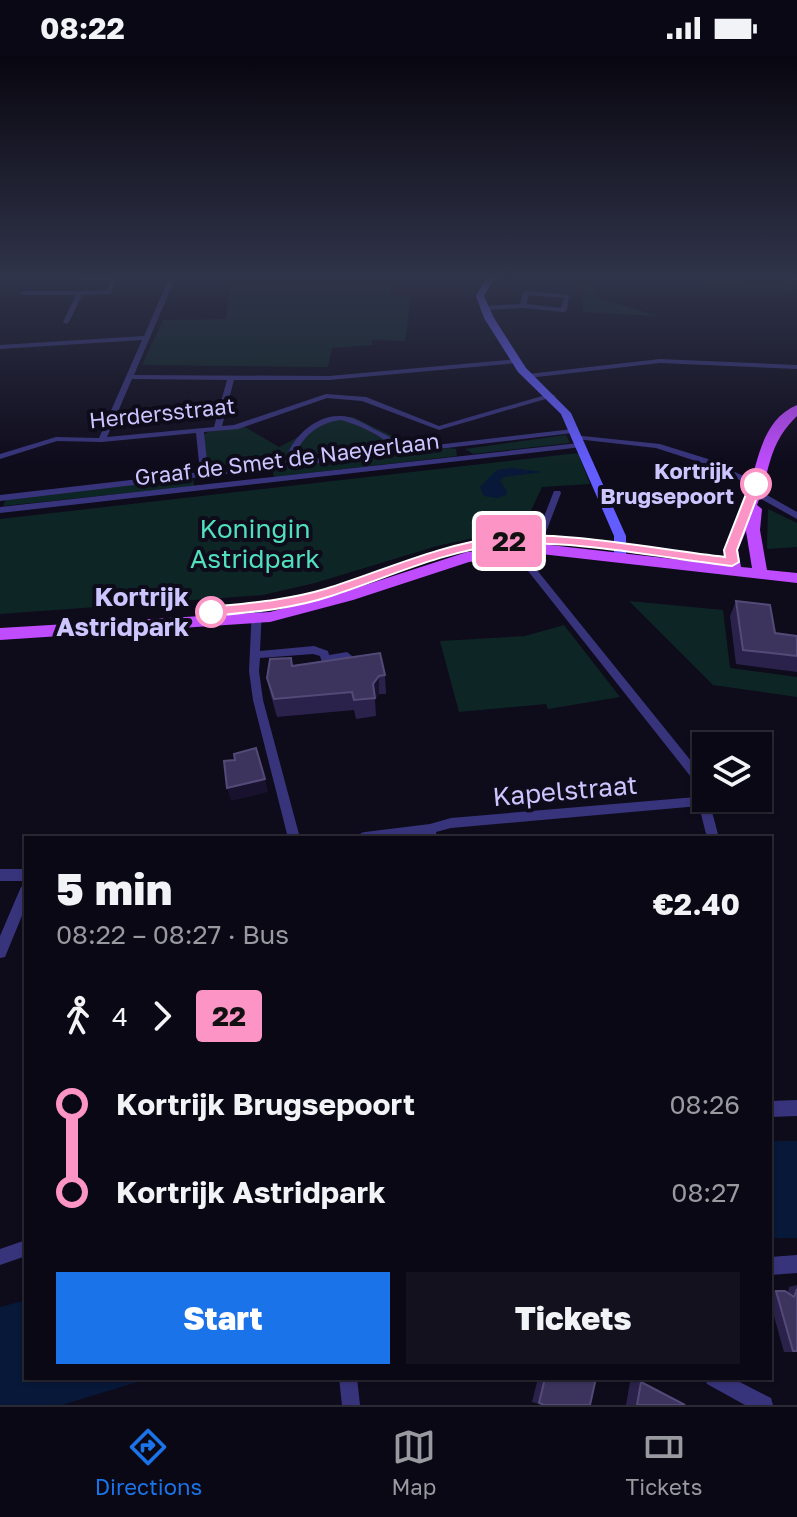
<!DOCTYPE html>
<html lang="en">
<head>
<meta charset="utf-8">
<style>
	:root { --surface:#0a0814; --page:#13111d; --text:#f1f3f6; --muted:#999aa0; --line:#2a2934; --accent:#1a73e8 }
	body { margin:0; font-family:"Golos Text",sans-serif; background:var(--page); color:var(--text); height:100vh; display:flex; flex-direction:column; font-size:30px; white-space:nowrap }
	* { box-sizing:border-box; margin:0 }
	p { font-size:26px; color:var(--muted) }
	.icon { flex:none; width:44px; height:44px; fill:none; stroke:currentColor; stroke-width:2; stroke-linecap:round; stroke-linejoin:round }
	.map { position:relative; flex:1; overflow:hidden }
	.panel { position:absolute; left:24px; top:780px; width:748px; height:544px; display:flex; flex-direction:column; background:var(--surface); border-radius:0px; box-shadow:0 2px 6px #0004,0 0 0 2px var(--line) }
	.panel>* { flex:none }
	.badge { padding:0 16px; border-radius:6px; font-size:28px; line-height:52px }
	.tools { position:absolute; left:692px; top:676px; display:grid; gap:16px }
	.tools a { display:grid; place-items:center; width:80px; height:80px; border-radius:0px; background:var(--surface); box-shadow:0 2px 6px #0004,0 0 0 2px var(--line); font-size:40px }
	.map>.badge { position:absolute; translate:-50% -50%; box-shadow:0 0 0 4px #fff }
	.legs { display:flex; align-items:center; gap:12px; height:88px; padding:0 32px; font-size:26px }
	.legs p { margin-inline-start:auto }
	.head { display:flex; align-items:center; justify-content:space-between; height:136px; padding:0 32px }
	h1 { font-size:44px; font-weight:800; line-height:60px }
	.button { display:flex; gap:16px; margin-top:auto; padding:16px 32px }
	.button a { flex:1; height:92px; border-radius:0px; background:var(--accent); color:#fff; font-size:32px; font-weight:800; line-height:92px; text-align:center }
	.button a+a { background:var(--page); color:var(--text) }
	ul { padding:0 32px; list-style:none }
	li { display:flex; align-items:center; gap:28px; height:88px; font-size:30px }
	li i { display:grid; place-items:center; width:12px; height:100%; margin:0 10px; background:currentColor }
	li i::after { content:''; width:20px; height:20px; margin:-10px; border:6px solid; border-radius:50%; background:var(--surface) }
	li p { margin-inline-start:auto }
	li:first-child i { background:linear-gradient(#0000 50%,currentColor 0) }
	li:last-child i { background:linear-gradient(currentColor 50%,#0000 0) }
	.status { display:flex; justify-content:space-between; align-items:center; height:56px; padding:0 40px; background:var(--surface); direction:ltr }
	.status svg { height:22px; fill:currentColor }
	.dock { display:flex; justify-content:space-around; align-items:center; height:112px; border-top:2px solid var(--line); background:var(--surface); font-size:22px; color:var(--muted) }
	.dock a { display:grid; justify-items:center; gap:4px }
	.dock .active { color:var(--accent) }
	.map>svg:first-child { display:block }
</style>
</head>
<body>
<div class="status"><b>08:22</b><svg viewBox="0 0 49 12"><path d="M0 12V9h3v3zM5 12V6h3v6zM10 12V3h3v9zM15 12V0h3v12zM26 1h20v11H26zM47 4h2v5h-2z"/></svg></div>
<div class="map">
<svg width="797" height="1349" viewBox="0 0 797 1349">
	<rect width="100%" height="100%" fill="#0e0b1b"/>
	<!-- green -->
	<g fill="#0e2525">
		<polygon points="232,220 461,220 467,226 393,226 390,240 411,240 405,285 372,284 372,289 332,292 328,311 142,309 163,264 226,263"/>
		<polygon points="588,220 592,220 591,228 599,242 657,260 583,256 584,232 573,230 575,226 586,227"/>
		<polygon points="696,220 797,220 797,226 788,227 790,237 785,236 783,233 699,230"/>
		<polygon points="344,361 353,361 403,385 388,390 207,411 204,379 208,376 245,371 279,391 328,365"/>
		<polygon points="566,379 570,387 473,398 465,393"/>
		<polygon points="450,392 456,393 457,400 274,421 272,412"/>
		<polygon points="578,397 590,428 542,431 521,476 487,479 437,490 315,527 263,539 0,558 0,463"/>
		<polygon points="193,421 194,430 3,450 6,443"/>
		<polygon points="768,453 797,467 797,491 767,493"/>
		<polygon points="629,545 723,554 730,612 797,621 797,641 713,629"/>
		<polygon points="564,569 620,641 548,653 546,648 459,656 440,585 525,580"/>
	</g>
	<!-- water -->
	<g fill="#071838">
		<polygon points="512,412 542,416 504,421 500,425 507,435 506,439 497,442 484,440 480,431 497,414"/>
		<rect x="770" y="1085" width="27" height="97"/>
		<polygon points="26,1244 26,1322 151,1322 62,1349 0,1349 0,1251"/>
	</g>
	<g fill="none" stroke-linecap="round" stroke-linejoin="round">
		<!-- street -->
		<g fill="#38347c" fill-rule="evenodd">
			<polygon points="119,220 110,238 82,239 69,266 66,268 63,266 76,239 23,239 20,237 23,235 106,235 111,224 79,225 76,223 79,221"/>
			<path d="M170,220H176L134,319L329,320L517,303L520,305L517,307L329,324H234L222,370L234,369L326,338L366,341L439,370L549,338L556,340L439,374L362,345L327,342L238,373L204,376L208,415L285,406C290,383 315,359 340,360C353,360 365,368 376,374C387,379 395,383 402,393L573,373L577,375L573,377L209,420L208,424H205L201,421L0,445V439L200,416L196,377L102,386L57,385L0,403V398L56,381L99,382L142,284L0,293V289L144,280ZM132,323L227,324L214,371L107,381ZM341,364C357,368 385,381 395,393L293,405C299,383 318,366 341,364Z"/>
			<path d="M526,235L569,239L567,254L564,256L523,252L485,254L482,252L485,250L520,248L523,237ZM529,239L564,242L561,252L526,248Z"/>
			<polygon points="660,303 797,309 797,313 660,307 528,322 524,320 528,318"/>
			<polygon points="573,379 660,388 708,403 760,428 759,430 753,430 702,407 656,392 576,383 572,381"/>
			<polygon points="579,387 583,389 582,391 0,457 0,451"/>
			<polygon points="752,434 758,434 797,456 797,463 752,438"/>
			<polygon points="554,435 560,435 561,437 546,476 545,493 541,496 537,493 538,476"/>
			<polygon points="517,481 521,484 524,498 700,716 706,734 706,742 709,742 711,745 710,748 719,782 707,782 699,750 451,772 436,776 437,782 425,782 425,779 399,782 359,782 361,777 365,776 430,768 451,762 696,741 691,721 517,501 513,484"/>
			<path d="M257,549L262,552L260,595L314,590L328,595L329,599L347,596L352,600C346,606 331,607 322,606L320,600L313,598L260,602L259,615L263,644L300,782H288L253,644L249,615L252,552Z"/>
			<rect x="0" y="813" width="26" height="12"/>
			<polygon points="26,829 26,850 5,901 0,902 0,880 21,831"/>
			<polygon points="797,1044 797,1060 770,1061 770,1045"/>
			<polygon points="26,1184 26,1200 0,1209 0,1193"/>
			<polygon points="797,1199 797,1217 770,1219 770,1201"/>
			<polygon points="339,1322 357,1322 360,1349 342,1349"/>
			<polygon points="704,1322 732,1322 771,1342 773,1349 745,1349 707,1328"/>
		</g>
		<!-- secondary -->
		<polygon fill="#635cff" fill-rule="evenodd" points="487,220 495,220 484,240 494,262 526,312 571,357 626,480 626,505 616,505 614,502 614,480 561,358 518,316 484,262 476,240"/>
		<!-- primary -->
		<path fill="#bf4cff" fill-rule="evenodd" d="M797,349V360C767,389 771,414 757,449L762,453L760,474L767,514L797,517V527L541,498L469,506L353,544L270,566L0,584V572L270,556L344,536L467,496L541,488L726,509C723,486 736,466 745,444C758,411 759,365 797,349ZM746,475L752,512L741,511L738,494Z"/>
	</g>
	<!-- wall -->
	<g fill="#2b224b">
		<polygon points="736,545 775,577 797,580 797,616 736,608 730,560"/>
		<polygon points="292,610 385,619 386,638 379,638 375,644 376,660 356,663 354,654 277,661 271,640 267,622"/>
		<polygon points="797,1229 797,1296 784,1296 770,1246 770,1236 776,1235 788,1236 789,1231"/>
		<polygon points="538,1322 596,1322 543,1349 532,1346"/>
		<polygon points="630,1326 641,1326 685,1349 626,1349"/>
	</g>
	<!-- shaded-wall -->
	<g fill="#18122f">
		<polygon points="379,620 379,638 375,644 373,628"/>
		<polygon points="265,723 268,736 231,745 227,732"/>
	</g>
	<!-- building -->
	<g fill="#3d345e" stroke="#534a77" stroke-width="2">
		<polygon points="736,545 770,549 775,577 797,580 797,600 743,594"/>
		<polygon points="380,597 385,619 379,620 373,628 375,642 354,644 352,636 274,643 267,622 270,603 291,602 292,610"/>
		<polygon points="256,692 265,723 227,732 224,705 235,704 234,698"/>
		<polygon points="797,1233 797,1295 793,1295 776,1235 785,1235 794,1241"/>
		<polygon points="545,1322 596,1322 590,1349 544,1349 539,1347"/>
		<polygon points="641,1326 685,1349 637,1349"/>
	</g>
	<!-- sky -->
	<linearGradient id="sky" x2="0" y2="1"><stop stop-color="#08060f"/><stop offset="0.54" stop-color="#30344a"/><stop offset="1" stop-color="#30344a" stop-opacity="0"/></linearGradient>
	<rect width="797" height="409" fill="url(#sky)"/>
	<!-- line-1 -->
	<path fill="#fc95c5" stroke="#fff" stroke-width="2" d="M756,425L762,428L737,494L739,506L732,510C664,502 567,482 501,489C443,495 387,522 331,540C292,553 252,556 211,560L204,556L211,551C249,547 288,544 325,533C383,515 440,488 501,481C565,474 659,494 725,501L724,494L750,428Z"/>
	<!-- markers -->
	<g fill="#fff" stroke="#fc95c5" stroke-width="4">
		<circle cx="756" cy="428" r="14"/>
		<circle cx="211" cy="556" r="14"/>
	</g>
	<g text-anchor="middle" stroke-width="8" stroke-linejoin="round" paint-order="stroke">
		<!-- far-street labels -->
		<g font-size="22" fill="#cdc5ff" stroke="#0e0b1b">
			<text transform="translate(162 357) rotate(-6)" y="8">Herdersstraat</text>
			<text transform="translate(287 403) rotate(-7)" y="8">Graaf de Smet de Naeyerlaan</text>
		</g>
		<!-- far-stop labels -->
		<g font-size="22" font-weight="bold" fill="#cdc5ff" stroke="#0e0b1b" text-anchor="end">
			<text x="734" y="423">Kortrijk<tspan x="734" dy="25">Brugsepoort</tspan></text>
		</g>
		<!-- park labels -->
		<g font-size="26" fill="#50e0be" stroke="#0e0b1b">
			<text x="255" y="482">Koningin<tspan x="255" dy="30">Astridpark</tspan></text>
		</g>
		<!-- stop labels -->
		<g font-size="26" font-weight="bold" fill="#cdc5ff" stroke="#0e0b1b" text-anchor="end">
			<text x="189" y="550">Kortrijk<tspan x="189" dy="30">Astridpark</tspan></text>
		</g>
		<!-- street labels -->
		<g font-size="26" fill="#cdc5ff" stroke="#0e0b1b">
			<text transform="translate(565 735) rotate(-5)" y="9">Kapelstraat</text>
		</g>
	</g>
</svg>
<div class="tools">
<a><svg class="icon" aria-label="layers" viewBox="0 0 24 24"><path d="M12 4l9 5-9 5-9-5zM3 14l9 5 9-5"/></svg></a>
</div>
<b class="badge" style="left:509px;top:485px;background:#fc95c5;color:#111">22</b>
<section class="panel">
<div class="head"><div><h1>5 min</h1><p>08:22 – 08:27 · Bus</p></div><b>€2.40</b></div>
<div class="legs"><svg class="icon" aria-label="walk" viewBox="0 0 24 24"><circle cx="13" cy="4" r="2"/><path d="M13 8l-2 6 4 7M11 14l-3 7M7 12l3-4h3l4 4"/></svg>4<svg class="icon" aria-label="forward" viewBox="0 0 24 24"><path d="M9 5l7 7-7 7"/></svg><b class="badge" style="background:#fc95c5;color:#111">22</b></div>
<ul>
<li><i style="color:#fc95c5"></i><b>Kortrijk Brugsepoort</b><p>08:26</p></li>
<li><i style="color:#fc95c5"></i><b>Kortrijk Astridpark</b><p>08:27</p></li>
</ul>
<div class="button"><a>Start</a><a>Tickets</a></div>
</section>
</div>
<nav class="dock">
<a class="active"><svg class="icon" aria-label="directions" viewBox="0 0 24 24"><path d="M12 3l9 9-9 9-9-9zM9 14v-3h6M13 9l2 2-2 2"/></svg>Directions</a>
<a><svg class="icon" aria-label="map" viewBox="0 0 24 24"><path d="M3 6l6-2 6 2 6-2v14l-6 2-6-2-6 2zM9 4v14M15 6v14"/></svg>Map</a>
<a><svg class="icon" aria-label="tickets" viewBox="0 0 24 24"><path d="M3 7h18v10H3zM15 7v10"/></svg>Tickets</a>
</nav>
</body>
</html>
